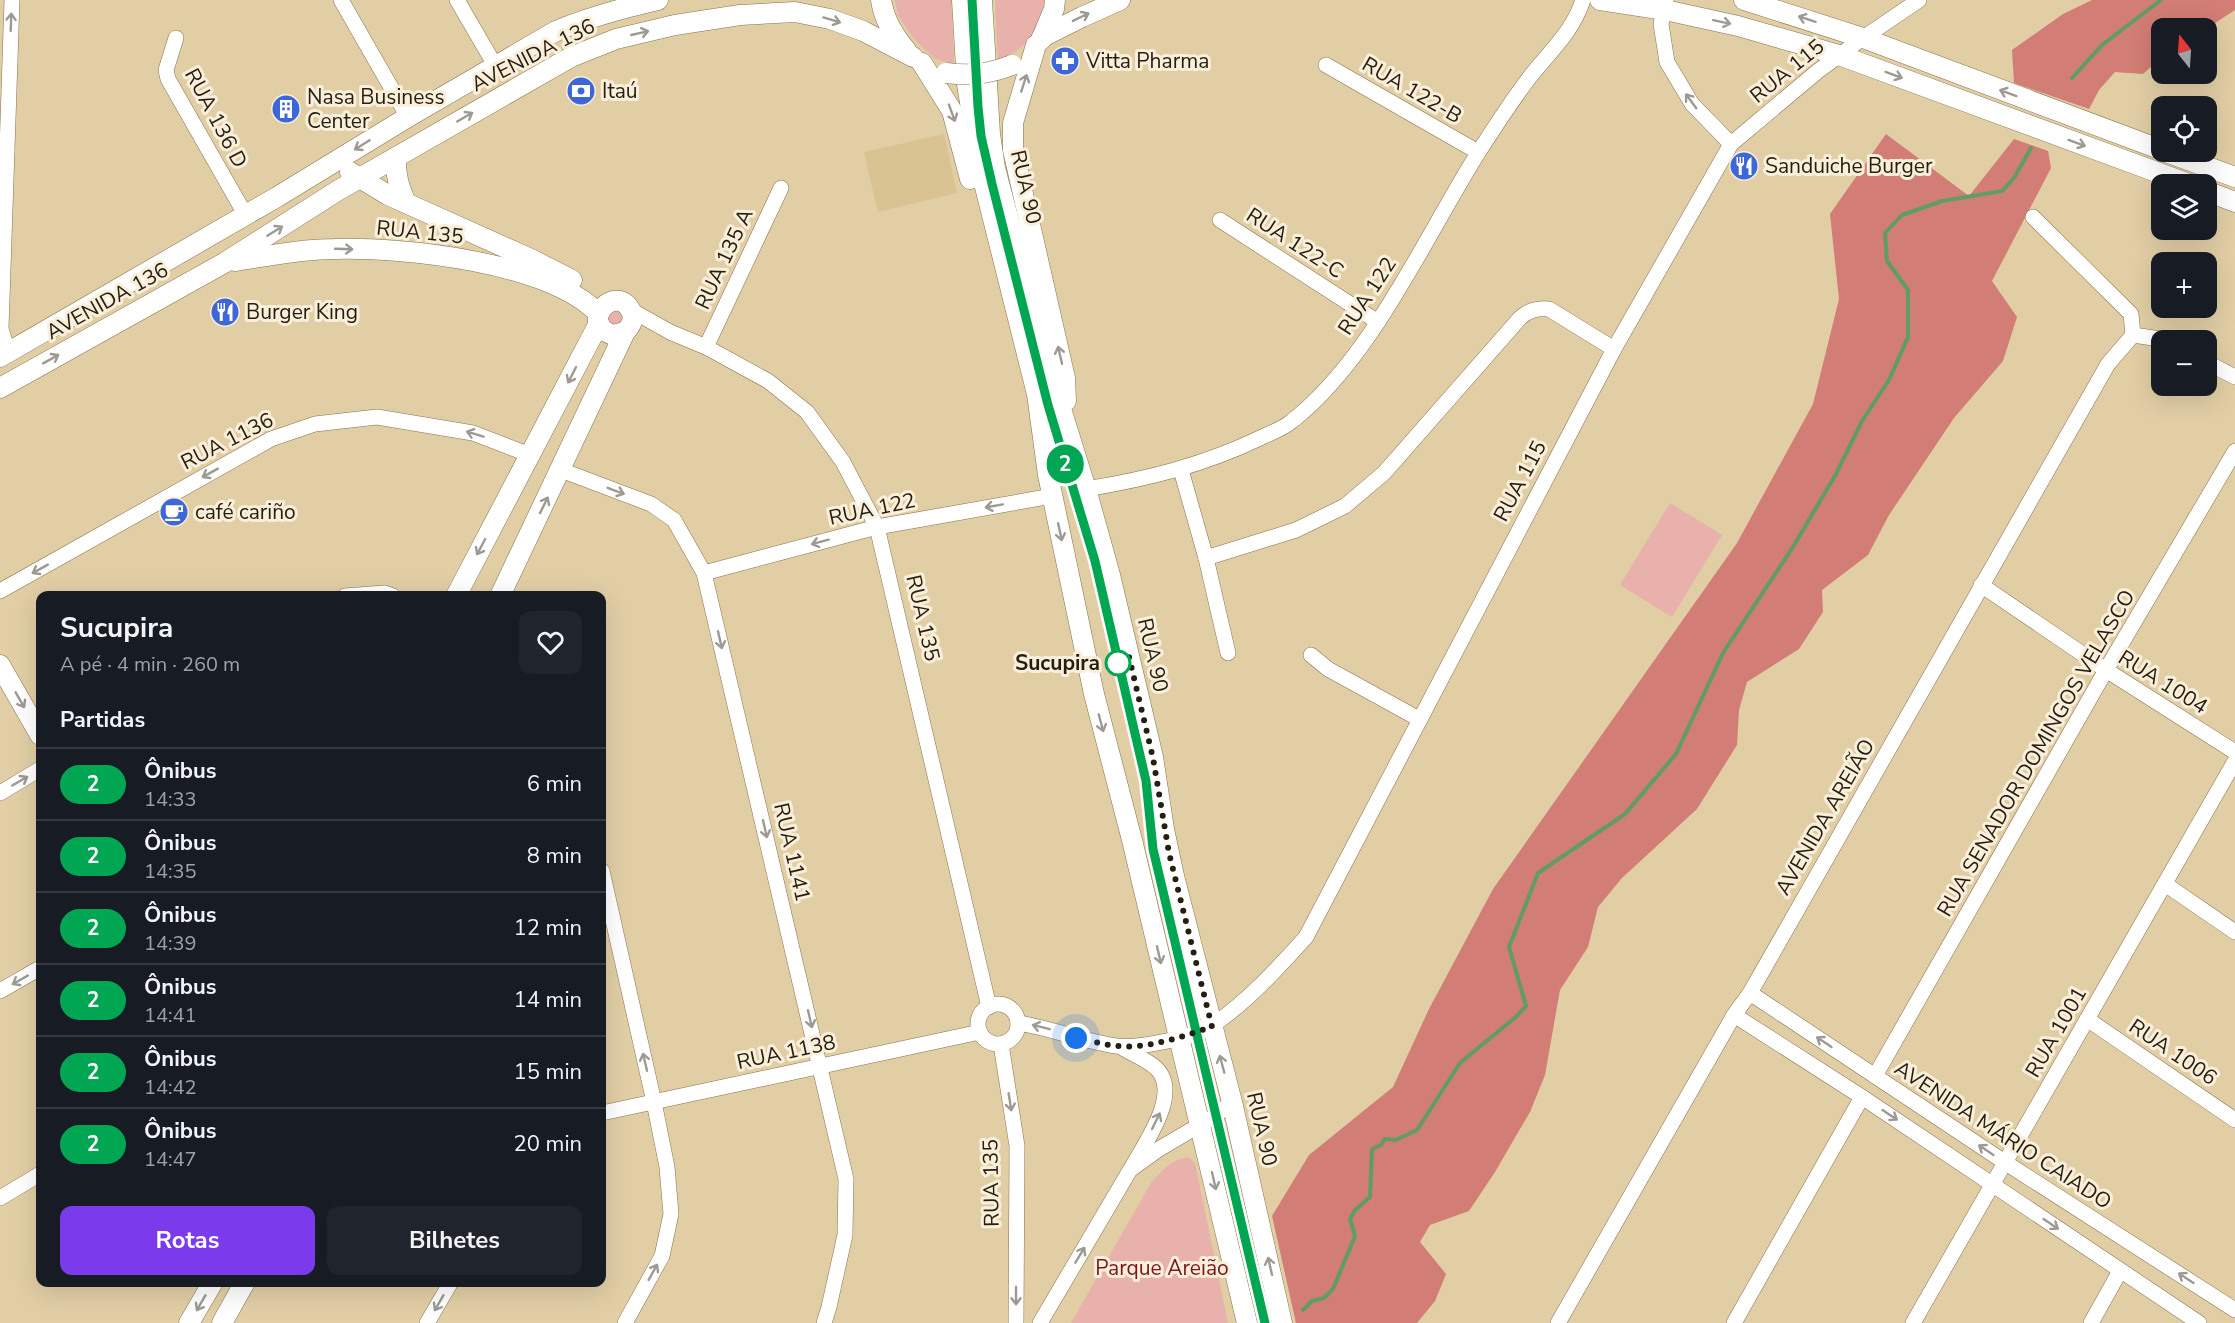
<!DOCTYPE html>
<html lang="pt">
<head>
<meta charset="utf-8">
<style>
	:root { --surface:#171b24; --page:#20242c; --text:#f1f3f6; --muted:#9ea1a6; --line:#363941; --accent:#7c3aed }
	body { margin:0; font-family:"Nunito Sans",sans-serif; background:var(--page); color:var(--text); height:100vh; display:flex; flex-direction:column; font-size:22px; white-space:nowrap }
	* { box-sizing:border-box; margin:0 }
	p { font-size:20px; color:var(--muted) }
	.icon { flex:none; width:33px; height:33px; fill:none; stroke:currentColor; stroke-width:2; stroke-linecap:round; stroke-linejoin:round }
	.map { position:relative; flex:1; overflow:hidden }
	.sheet { position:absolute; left:36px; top:591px; width:570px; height:696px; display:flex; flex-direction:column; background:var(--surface); border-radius:12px; box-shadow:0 6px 24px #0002 }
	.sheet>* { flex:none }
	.badge { padding:0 12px; border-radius:20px; font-size:21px; line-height:39px }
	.needle { width:39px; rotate:343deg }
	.fabs { position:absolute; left:2151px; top:18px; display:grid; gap:12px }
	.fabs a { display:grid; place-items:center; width:66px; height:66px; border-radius:12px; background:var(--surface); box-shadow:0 6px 24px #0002; font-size:30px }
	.you { position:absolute; width:30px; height:30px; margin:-15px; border:4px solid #fff; border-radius:50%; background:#1a73e8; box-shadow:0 0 0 9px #1a73e833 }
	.map>.badge { position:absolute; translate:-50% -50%; box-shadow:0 0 0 3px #fff }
	h2 { padding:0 24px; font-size:22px; line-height:54px }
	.round { display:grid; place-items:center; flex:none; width:63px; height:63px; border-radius:12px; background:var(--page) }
	.headline { display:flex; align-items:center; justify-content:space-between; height:102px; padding:0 24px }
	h1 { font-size:28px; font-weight:700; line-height:45px }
	.cta { display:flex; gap:12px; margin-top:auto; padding:12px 24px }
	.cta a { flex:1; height:69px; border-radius:12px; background:var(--accent); color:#fff; font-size:24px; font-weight:700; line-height:69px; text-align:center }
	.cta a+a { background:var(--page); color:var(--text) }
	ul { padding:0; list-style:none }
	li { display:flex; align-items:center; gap:18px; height:72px; padding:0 24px; border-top:2px solid var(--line) }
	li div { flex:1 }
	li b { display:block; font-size:22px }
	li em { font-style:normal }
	li .badge { min-width:66px; font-weight:700; text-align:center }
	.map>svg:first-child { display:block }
</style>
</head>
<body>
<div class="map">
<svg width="2235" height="1323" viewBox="0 0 2235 1323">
	<rect width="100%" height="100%" fill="#e1cea5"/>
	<!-- built -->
	<polygon fill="#d9c393" points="944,134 957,193 878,212 864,152"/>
	<!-- green -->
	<g fill="#e8b1ab">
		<polygon points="895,0 952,0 954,65 934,58 914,39 898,16"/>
		<path d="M995,0H1047C1036,35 1031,44 998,62Z"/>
		<polygon points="620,308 625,323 611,329 605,314"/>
		<polygon points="1670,503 1722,535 1672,617 1620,585"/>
		<path d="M1189,1157L1195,1163L1228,1323H1071L1151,1183C1163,1169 1171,1160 1189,1157Z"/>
	</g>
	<!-- forest -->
	<g fill="#d27d75">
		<polygon points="2092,0 2235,0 2235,10 2215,23 2207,34 2206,28 2162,28 2161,58 2143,74 2115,72 2099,90 2089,109 2014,83 2012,50 2063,14"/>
		<polygon points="1886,134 1969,196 2014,139 2048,151 2051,168 1992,281 2017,317 2003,361 1954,418 1889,515 1868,555 1822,590 1823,612 1799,649 1747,682 1739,710 1737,745 1697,809 1622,878 1598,907 1588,947 1560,990 1545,1075 1530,1112 1495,1172 1469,1211 1430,1225 1420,1242 1446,1274 1435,1301 1417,1323 1296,1323 1272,1216 1309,1155 1393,1087 1429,1009 1493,889 1737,543 1813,404 1839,299 1830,214"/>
	</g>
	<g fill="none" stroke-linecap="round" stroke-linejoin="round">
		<!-- stream -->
		<g stroke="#5f9d63" stroke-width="4">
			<polyline points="2072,78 2102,45 2161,0"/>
			<polyline points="1303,1310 1312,1301 1324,1298 1333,1289 1355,1236 1350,1219 1355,1210 1370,1197 1372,1149 1381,1145 1385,1139 1396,1140 1417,1130 1460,1063 1517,1016 1526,1006 1509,947 1538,873 1625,814 1676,754 1723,653 1793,547 1836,474 1862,421 1889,380 1908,337 1908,290 1887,261 1885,233 1902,215 1942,201 2002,191 2014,178 2031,148"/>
		</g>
		<!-- minor casing -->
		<g stroke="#85734d" stroke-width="16">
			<g id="minor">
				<polyline points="341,0 408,117"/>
				<polyline points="457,0 496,67"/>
				<polyline points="1666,0 1661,24 1667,62 1692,104 1731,144"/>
				<polyline points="176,38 166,70 168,79 245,214"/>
				<polyline points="1326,65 1478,152"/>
				<polyline points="2033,217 2131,314 2133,335"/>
				<polyline points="1220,220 1378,322"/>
				<polyline points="631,310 670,332 706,347 768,381 807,412 843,462 877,527 989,1007"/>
				<polyline points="2133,335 2167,340"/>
				<polyline points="706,347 781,188"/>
				<polyline points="8,352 1,329 12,0"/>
				<polyline points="2206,362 2235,377"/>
				<polyline points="561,470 651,504 674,520 704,573 846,1179 845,1235 829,1307 824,1323"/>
				<polyline points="1181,470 1206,558 1228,653"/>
				<path d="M1086,489C1147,479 1204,465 1260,438C1270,433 1283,429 1292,421C1372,358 1424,239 1478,153C1494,128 1511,102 1529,78C1550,51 1572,33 1583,0"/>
				<path d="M1206,558L1296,530L1345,506L1384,473L1520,318C1529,310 1537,308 1549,309L1614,349"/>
				<polyline points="704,573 877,527 1052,496"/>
				<polyline points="1981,585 2106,670 2235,752"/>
				<polyline points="0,591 271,439 315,424 377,417 473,433 530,455"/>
				<polyline points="345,596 385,593 393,596"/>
				<polyline points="1311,655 1328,669 1419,719"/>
				<polyline points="0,793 40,769"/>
				<polyline points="602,871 654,1102 667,1167 671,1214 662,1256 625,1323"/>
				<polyline points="2165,884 2235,932"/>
				<polyline points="0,991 40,968"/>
				<polyline points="1750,993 2006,1163 2235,1310"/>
				<circle cx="998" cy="1024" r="20"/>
				<polyline points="1734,1015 1862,1097 2199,1323"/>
				<polyline points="2087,1019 2235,1120"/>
				<path d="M1018,1023C1051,1028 1083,1041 1116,1046C1138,1049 1196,1037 1213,1025C1248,1001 1278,968 1306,937L1614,349L1731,144L1818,71L1863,38L1919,0"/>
				<polyline points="1001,1044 1017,1146 1016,1323"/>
				<path d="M1121,1047C1132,1054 1148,1060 1157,1069C1181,1094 1145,1143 1132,1167"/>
				<polyline points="1875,1076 2106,670 2235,451"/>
				<polyline points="602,1113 980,1032"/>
				<polyline points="0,1198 40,1174"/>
				<polyline points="427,1323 451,1282"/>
				<polyline points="1040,1323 1130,1170 1159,1149 1215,1116 1232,1102"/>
				<polyline points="1558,1323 1734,1015 1750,993 2108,364 2133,335"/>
				<polyline points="1734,1323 1862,1097"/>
				<polyline points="1913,1323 2235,761"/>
				<polyline points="2091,1323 2120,1271"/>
			</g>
		</g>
		<!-- major casing -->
		<g stroke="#85734d" stroke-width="21">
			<g id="major">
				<path d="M881,0C884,20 893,35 906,50"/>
				<polyline points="962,0 967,84 981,171 1037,394 1048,475 1094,694 1132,840 1247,1323"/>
				<polyline points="982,0 990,134 995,168 1043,351 1086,489 1110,575 1153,757 1164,829 1174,876 1232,1102 1282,1323"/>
				<polyline points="1600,0 1665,10 1738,26 1839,55 2189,184"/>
				<polyline points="1744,0 1863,38 2162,150"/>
				<polyline points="1042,37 1082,17 1120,0"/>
				<polyline points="1041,40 1054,9 1055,0"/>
				<polyline points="1036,45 1013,123 1013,150 1065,378 1066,401"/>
				<polyline points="922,63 952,111 970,179"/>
				<polyline points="2166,152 2235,177"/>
				<path d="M396,157C395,174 399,187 406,203"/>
				<polyline points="350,172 388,195 533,260 572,280"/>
				<polyline points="2206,191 2235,202"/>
				<path d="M235,261C268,256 301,249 334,249C404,247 549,262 599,314"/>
				<path d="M0,357L277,197L408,117L556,31C589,17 623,8 658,0"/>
				<polyline points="0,388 224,263 337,191 571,57 616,39 675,25 740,15 795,12 830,19 863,31 913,57"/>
				<polyline points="456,596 599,323"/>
				<path d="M500,596L625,332C631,326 635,320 631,311C617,282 576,322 613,335L625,332"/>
				<polyline points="0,665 40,735"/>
				<polyline points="189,1323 213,1282"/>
				<polyline points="222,1323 245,1282"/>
			</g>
		</g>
		<!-- minor -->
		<use href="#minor" stroke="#fff" stroke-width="15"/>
		<!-- major -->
		<use href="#major" stroke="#fff" stroke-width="20"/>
		<!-- major-bridge casing -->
		<g stroke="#85734d" stroke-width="21" stroke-linecap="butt">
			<path id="major-bridge" d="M946,73C971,76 989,74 1012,65"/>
		</g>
		<!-- major-bridge -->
		<use href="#major-bridge" stroke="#fff" stroke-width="20"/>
	</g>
	<!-- one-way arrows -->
	<defs><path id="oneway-shaft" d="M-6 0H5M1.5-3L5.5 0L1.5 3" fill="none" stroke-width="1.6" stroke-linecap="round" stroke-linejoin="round" transform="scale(1.5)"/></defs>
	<g stroke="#9d9a93">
		<use href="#oneway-shaft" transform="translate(1081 17) rotate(-26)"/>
		<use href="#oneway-shaft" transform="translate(1807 19) rotate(-162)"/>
		<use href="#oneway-shaft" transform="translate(832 20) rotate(17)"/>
		<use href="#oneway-shaft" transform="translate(11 22) rotate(-88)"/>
		<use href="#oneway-shaft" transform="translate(1722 22) rotate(12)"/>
		<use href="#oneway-shaft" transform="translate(640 33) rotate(-13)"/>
		<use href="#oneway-shaft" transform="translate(1894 75) rotate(20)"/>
		<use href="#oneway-shaft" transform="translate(1024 83) rotate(-72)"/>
		<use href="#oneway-shaft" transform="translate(2008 93) rotate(-160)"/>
		<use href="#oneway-shaft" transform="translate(1691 101) rotate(-126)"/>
		<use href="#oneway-shaft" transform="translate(952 113) rotate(70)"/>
		<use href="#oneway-shaft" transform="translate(465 117) rotate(-30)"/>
		<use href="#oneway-shaft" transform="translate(2077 143) rotate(20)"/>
		<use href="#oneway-shaft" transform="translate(362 145) rotate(148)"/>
		<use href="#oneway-shaft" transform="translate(275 231) rotate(-32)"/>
		<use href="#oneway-shaft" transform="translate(344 249) rotate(2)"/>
		<use href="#oneway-shaft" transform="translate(1060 355) rotate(-103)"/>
		<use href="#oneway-shaft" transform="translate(51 359) rotate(-29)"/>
		<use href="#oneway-shaft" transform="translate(572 375) rotate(117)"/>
		<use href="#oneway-shaft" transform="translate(475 434) rotate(-163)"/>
		<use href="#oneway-shaft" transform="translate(210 473) rotate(151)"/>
		<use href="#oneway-shaft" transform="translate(616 491) rotate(21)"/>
		<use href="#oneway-shaft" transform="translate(544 505) rotate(-64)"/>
		<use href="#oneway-shaft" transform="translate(994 506) rotate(170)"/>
		<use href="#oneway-shaft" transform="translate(1060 532) rotate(78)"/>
		<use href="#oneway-shaft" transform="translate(820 542) rotate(165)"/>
		<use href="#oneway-shaft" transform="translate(481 547) rotate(118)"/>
		<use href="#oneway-shaft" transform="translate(40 569) rotate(151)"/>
		<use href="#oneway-shaft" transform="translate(720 640) rotate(77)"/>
		<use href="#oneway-shaft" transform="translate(20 700) rotate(60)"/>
		<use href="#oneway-shaft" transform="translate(1101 723) rotate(75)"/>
		<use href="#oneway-shaft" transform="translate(20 781) rotate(-30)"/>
		<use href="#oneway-shaft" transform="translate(765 829) rotate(77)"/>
		<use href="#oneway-shaft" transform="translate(1159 955) rotate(77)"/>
		<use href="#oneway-shaft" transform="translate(20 980) rotate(150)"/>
		<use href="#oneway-shaft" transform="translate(810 1019) rotate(77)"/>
		<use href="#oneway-shaft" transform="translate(1041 1027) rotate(-166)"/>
		<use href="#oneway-shaft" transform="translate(1824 1042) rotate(-146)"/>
		<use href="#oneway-shaft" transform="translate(645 1062) rotate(-103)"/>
		<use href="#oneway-shaft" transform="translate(1222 1064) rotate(-105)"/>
		<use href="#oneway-shaft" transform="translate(1010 1102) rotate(81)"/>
		<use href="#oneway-shaft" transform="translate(1890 1115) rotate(34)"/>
		<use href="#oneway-shaft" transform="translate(1156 1121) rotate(-64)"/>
		<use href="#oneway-shaft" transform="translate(1986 1150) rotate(-146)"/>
		<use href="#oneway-shaft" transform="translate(1214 1181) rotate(77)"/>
		<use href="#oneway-shaft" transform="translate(2051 1224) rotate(34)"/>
		<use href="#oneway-shaft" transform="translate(1080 1255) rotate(-59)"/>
		<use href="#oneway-shaft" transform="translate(1270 1266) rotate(-103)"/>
		<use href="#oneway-shaft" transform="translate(653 1272) rotate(-61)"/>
		<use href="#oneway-shaft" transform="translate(2186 1278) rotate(-147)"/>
		<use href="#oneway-shaft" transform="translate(1016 1296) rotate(90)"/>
		<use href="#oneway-shaft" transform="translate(201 1303) rotate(120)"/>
		<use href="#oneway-shaft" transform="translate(439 1303) rotate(120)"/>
	</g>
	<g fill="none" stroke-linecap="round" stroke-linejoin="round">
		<!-- line casing -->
		<g stroke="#fff" stroke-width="14">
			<polyline id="line" points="972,0 978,107 981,136 992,184 1048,405 1095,561 1146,781 1153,849 1265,1323"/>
		</g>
		<!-- line -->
		<use href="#line" stroke="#00a651" stroke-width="9"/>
		<!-- walk -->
		<path stroke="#261f0f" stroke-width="6" stroke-dasharray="0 10.8" d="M1076,1038C1090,1040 1104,1045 1118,1046C1150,1049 1182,1036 1212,1027L1169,853L1153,758L1129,657L1118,663"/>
	</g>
	<!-- icons -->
	<defs>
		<g id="pharmacy-disc" transform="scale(1.5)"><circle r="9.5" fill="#3d67d9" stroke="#f9efdb"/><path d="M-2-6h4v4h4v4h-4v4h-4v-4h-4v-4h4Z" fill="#fff"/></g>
		<g id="bank-disc" transform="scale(1.5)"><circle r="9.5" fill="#3d67d9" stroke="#f9efdb"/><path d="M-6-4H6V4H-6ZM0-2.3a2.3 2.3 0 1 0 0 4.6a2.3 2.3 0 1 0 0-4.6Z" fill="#fff"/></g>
		<g id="building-disc" transform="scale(1.5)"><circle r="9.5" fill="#3d67d9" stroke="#f9efdb"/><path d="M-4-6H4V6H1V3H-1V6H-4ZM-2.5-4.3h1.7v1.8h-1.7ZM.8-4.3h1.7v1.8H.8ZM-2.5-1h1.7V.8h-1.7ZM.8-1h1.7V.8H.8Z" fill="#fff"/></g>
		<g id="restaurant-disc" transform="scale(1.5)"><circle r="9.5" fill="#3d67d9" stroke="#f9efdb"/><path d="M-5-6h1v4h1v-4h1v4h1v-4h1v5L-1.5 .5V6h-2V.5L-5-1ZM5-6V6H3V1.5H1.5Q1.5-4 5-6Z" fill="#fff"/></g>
		<g id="cafe-disc" transform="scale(1.5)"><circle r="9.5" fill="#3d67d9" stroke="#f9efdb"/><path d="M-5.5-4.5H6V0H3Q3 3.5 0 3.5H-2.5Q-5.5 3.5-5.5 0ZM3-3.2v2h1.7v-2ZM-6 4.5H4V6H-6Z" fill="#fff"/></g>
	</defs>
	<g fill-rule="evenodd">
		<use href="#pharmacy-disc" x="1065" y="61"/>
		<use href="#bank-disc" x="581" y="91"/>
		<use href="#building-disc" x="286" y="109"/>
		<use href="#restaurant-disc" x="1744" y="166"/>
		<use href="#restaurant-disc" x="225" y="312"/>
		<use href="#cafe-disc" x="174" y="512"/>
	</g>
	<!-- markers -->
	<circle fill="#fff" stroke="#00a651" stroke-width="3" cx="1118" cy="663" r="12"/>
	<g text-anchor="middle" stroke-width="6" stroke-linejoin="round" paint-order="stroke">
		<!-- street labels -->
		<g font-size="21" fill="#261f0f" stroke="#f9efdb">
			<text transform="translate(533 55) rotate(-27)" y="7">AVENIDA 136</text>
			<text transform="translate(1787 71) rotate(-39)" y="7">RUA 115</text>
			<text transform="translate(1412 90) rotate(30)" y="7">RUA 122-B</text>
			<text transform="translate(216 118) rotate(62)" y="7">RUA 136 D</text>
			<text transform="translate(1026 187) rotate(77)" y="7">RUA 90</text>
			<text transform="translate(420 232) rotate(6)" y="7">RUA 135</text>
			<text transform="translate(1295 243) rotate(33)" y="7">RUA 122-C</text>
			<text transform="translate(724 259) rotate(-65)" y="7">RUA 135 A</text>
			<text transform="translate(1367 296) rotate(-57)" y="7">RUA 122</text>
			<text transform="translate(107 301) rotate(-29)" y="7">AVENIDA 136</text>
			<text transform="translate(227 441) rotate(-27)" y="7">RUA 1136</text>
			<text transform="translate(1520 481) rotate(-62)" y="7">RUA 115</text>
			<text transform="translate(872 509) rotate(-12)" y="7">RUA 122</text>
			<text transform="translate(923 618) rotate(77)" y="7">RUA 135</text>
			<text transform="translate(1153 655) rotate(77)" y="7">RUA 90</text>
			<text transform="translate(2163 682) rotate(32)" y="7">RUA 1004</text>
			<text transform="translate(2036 753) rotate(-60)" y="7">RUA SENADOR DOMINGOS VELASCO</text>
			<text transform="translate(1825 817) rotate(-60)" y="7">AVENIDA AREIÃO</text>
			<text transform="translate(792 852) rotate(77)" y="7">RUA 1141</text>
			<text transform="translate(2056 1032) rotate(-60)" y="7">RUA 1001</text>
			<text transform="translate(786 1052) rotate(-12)" y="7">RUA 1138</text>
			<text transform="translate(2173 1052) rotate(34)" y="7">RUA 1006</text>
			<text transform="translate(1262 1129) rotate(77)" y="7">RUA 90</text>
			<text transform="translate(2003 1135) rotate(33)" y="7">AVENIDA MÁRIO CAIADO</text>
			<text transform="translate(991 1183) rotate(-91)" y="7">RUA 135</text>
		</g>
		<!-- poi labels -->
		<g font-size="21" fill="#261f0f" stroke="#f9efdb" text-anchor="start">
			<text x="1086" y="68">Vitta Pharma</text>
			<text x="602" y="98">Itaú</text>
			<text x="307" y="104">Nasa Business<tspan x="307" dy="24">Center</tspan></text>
			<text x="1765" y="173">Sanduiche Burger</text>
			<text x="246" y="319">Burger King</text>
			<text x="195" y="519">café cariño</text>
		</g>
		<!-- stop labels -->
		<g font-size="21" font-weight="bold" fill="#261f0f" stroke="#f9efdb" text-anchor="end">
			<text x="1100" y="670">Sucupira</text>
		</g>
		<!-- park labels -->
		<g font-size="21" fill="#7c1518" stroke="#f9efdb">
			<text x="1162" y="1275">Parque Areião</text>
		</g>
	</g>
</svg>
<div class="fabs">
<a><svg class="needle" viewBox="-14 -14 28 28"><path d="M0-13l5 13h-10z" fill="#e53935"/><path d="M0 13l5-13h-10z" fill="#9ea1a6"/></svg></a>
<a><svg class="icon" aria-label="locate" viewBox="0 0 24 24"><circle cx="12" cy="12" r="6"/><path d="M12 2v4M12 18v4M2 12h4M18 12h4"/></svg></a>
<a><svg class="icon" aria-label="layers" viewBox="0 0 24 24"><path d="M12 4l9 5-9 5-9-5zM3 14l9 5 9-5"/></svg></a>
<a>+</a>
<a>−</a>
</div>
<div class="you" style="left:1076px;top:1038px"></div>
<b class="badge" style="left:1065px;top:464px;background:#00a651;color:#fff">2</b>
<section class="sheet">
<div class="headline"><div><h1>Sucupira</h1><p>A pé · 4 min · 260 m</p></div><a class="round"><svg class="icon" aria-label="heart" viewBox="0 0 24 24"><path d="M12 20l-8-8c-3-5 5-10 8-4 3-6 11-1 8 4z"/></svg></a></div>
<h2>Partidas</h2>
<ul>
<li><span class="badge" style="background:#00a651;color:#fff">2</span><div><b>Ônibus</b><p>14:33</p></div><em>6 min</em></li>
<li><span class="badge" style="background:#00a651;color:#fff">2</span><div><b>Ônibus</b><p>14:35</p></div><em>8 min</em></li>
<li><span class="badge" style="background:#00a651;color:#fff">2</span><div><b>Ônibus</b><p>14:39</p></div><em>12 min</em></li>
<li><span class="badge" style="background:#00a651;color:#fff">2</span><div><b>Ônibus</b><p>14:41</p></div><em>14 min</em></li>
<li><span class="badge" style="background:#00a651;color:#fff">2</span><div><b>Ônibus</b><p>14:42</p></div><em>15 min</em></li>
<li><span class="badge" style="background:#00a651;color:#fff">2</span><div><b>Ônibus</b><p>14:47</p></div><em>20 min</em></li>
</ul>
<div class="cta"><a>Rotas</a><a>Bilhetes</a></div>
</section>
</div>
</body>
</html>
